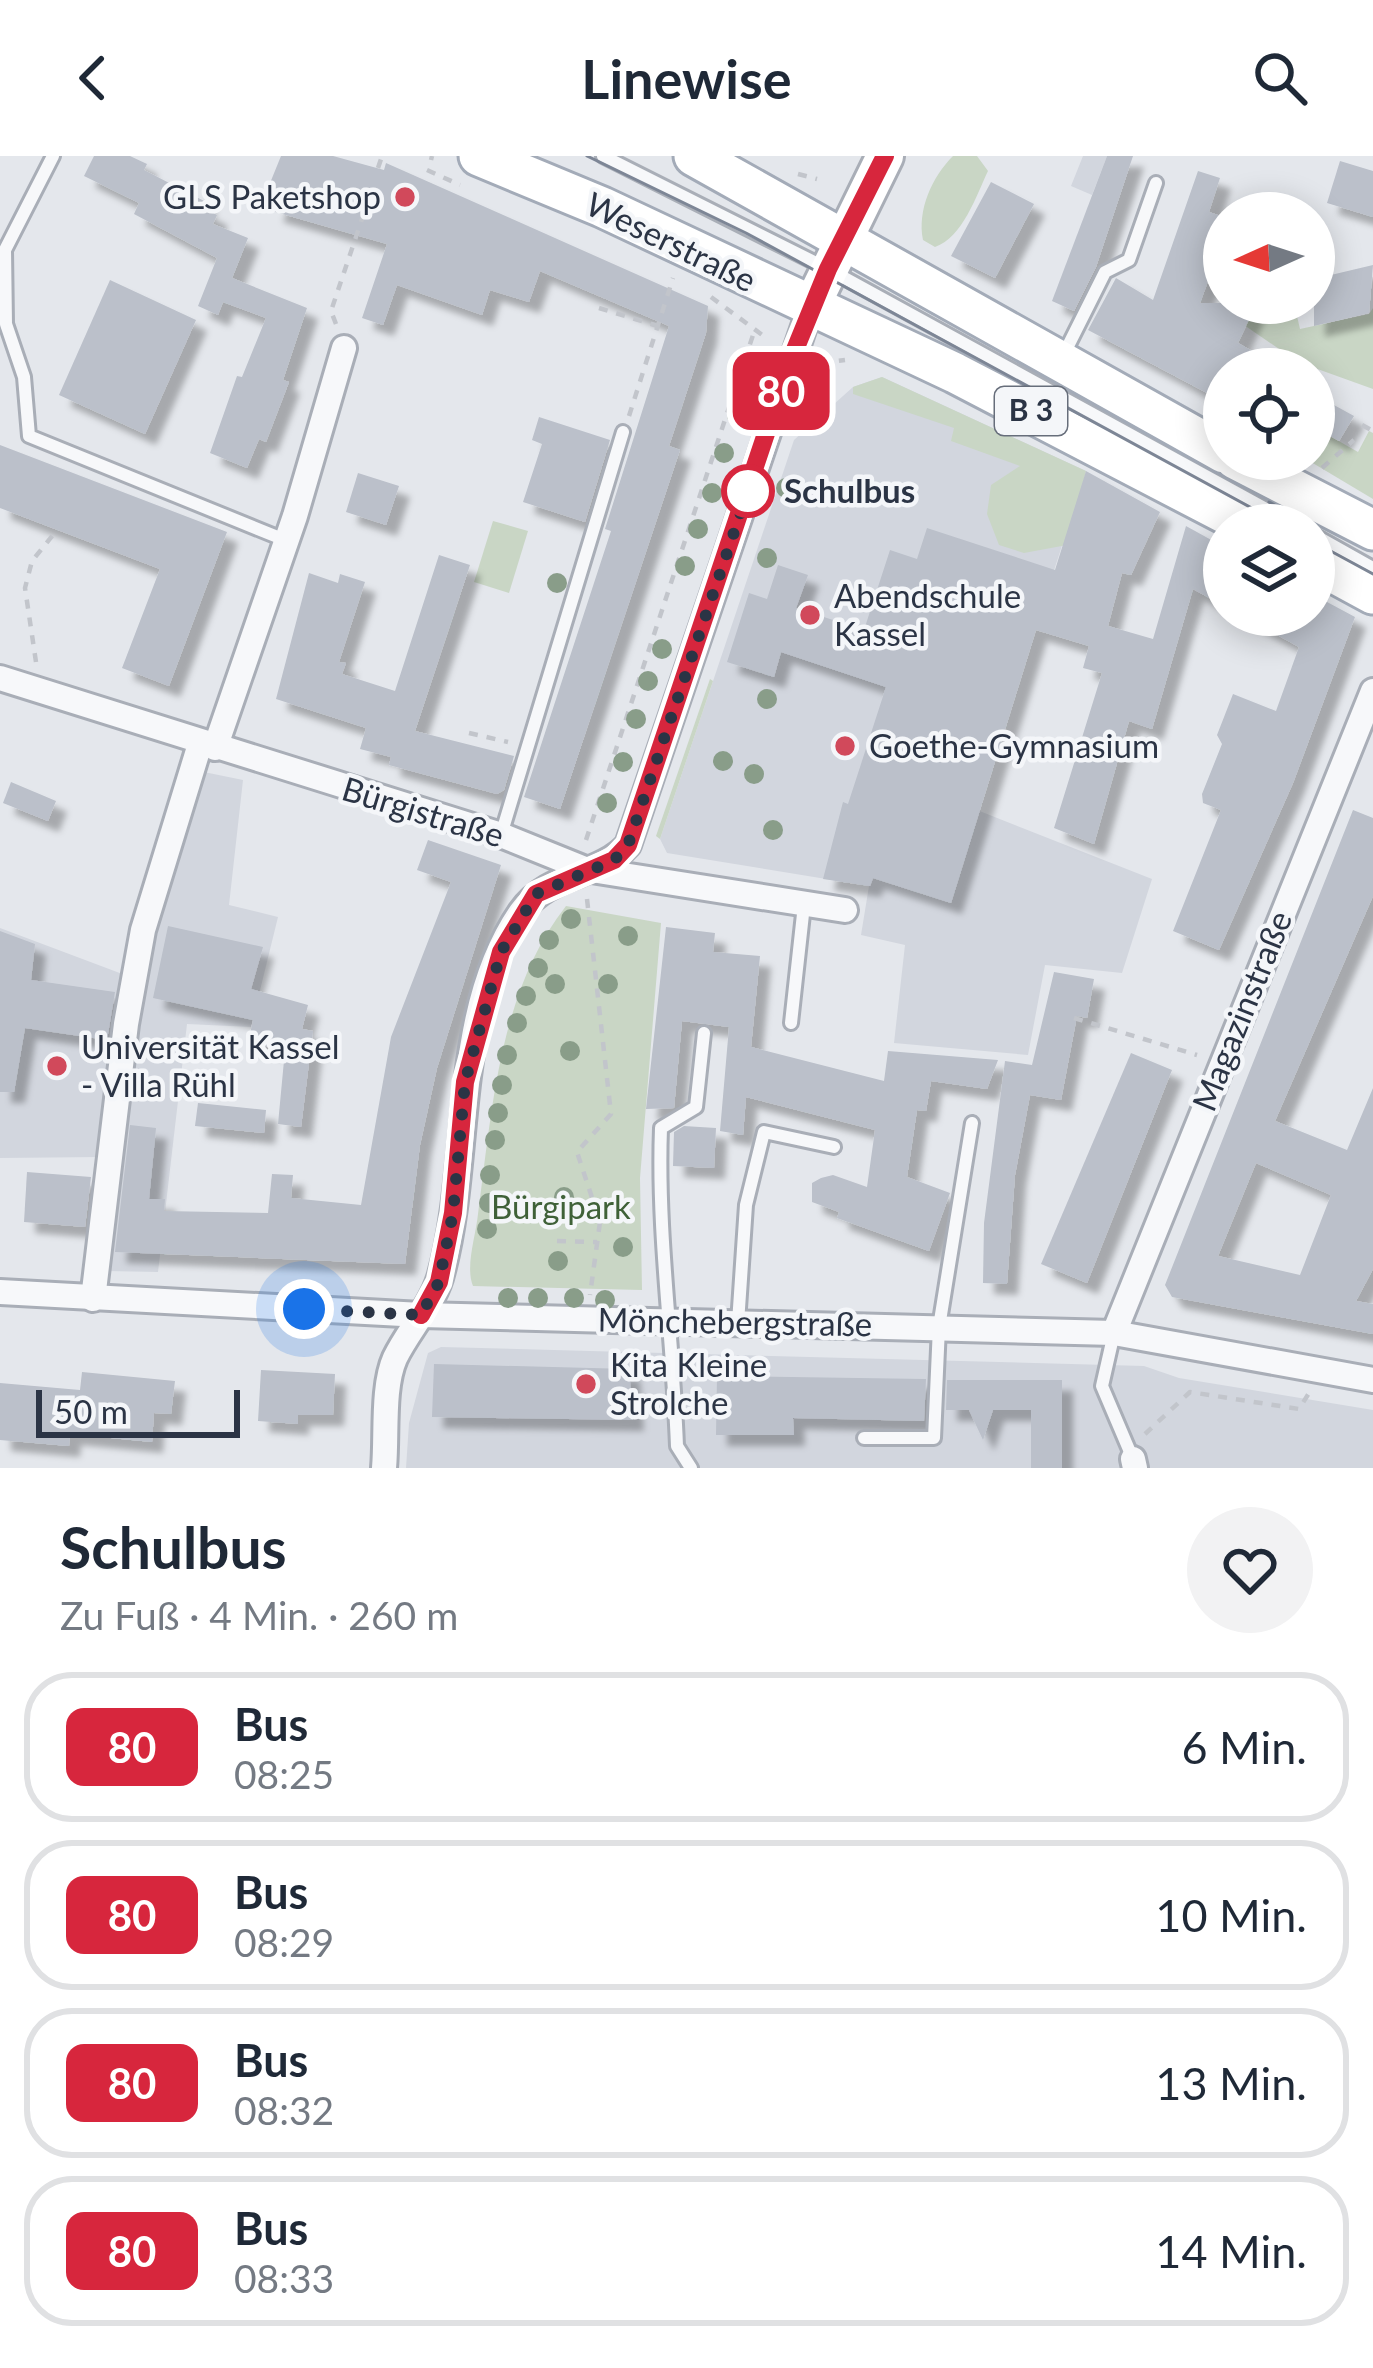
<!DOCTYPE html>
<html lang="de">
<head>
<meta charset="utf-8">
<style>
	:root { --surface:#fff; --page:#f2f2f3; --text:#1f2937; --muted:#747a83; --line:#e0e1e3 }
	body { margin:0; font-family:Lato,sans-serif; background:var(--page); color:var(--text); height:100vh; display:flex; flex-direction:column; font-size:45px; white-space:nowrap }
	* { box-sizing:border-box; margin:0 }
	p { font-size:39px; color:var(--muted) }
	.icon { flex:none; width:66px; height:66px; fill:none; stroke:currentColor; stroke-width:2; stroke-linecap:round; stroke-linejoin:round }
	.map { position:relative; height:1312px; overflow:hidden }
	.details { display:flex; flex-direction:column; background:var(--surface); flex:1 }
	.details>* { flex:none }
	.badge { padding:0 24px; border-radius:18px; font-size:42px; line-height:78px }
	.needle { width:78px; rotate:267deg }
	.controls { position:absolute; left:1203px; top:36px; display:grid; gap:24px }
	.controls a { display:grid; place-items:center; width:132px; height:132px; border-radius:50%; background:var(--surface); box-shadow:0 6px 30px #0003; font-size:60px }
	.scale { position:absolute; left:36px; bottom:30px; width:204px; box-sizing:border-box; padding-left:12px; border:6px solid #2b3445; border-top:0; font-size:33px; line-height:42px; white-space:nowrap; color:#2b3445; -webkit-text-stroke:9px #f4f6f9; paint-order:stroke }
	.you { position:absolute; width:60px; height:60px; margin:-30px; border:9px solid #fff; border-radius:50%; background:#1a73e8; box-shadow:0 0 0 18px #1a73e833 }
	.map>.badge { position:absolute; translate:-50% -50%; box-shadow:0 0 0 6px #fff }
	.round { display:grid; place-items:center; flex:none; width:126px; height:126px; border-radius:63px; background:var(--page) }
	.headline { display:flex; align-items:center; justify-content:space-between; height:204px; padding:0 60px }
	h1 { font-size:57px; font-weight:700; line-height:90px }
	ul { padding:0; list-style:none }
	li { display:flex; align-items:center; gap:36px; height:150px; margin:0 24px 18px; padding:0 36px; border:6px solid var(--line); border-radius:48px }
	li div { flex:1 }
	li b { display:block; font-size:45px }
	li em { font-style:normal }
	li .badge { min-width:132px; font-weight:700; text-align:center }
	header { display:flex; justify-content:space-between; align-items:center; height:156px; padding:0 60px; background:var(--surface); font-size:54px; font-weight:700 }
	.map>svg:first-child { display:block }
</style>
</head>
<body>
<header><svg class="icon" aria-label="back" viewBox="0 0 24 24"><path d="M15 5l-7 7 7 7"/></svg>Linewise<svg class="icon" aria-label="search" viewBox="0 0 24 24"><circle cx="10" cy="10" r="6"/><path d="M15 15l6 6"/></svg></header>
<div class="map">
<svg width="1373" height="1312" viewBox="0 0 1373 1312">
	<defs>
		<filter id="shadow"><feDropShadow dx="11" dy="11" stdDeviation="3" flood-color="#0004"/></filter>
	</defs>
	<rect width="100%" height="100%" fill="#e4e7ec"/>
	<!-- built -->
	<g fill="#d2d6de">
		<polygon points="1083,0 1107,0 1092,39 1071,30"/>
		<polygon points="882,221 1086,315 977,654 1152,723 1122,817 1045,809 1028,899 894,887 905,789 861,779 869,730 667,697 660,683 794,284 853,231"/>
		<polygon points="199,615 243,624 229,749 278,761 251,871 187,868 158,1116 106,1115 134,867"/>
		<polygon points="0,772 125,819 101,1001 0,1002"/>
		<polygon points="441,1191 1144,1210 1179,1222 1373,1254 1373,1312 406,1312 409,1267 428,1197"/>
	</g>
	<!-- green -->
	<g fill="#c9d6c5">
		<path d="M953,0H977L988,15C976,40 963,81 935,91L923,84C917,54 932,21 953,0Z"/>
		<polygon points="1254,147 1294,147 1300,173 1369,158 1373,152 1373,233 1298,206 1228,158"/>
		<polygon points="882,221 1086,315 1067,389 1024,397 999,389 987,358 991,329 1020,310 951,285 954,272 853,238 853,231"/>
		<polygon points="1314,271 1358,296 1369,275 1373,277 1373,343 1306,303 1314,303"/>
		<polygon points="493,365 528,375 509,437 474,426"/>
		<polygon points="710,523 713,525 660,683 656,680"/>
		<path d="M566,750L661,767L640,1022L642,1134L473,1130C465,1111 476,1079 478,1058C492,955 499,835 566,750Z"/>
	</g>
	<!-- building -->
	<g fill="#bbc0ca" fill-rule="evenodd" filter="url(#shadow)">
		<polygon points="94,0 130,0 147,8 144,14 206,46 203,52 217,59 213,68 248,82 232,122 307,152 283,224 289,226 266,286 259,283 247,312 210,297 237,220 242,221 266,162 223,146 218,159 198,150 217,102 134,58 139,47 84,20"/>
		<polygon points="281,0 333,0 384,14 386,7 708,150 706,177 669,290 680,294 560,653 524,641 611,375 605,373 669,170 540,115 529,146 490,134 482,159 397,129 383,169 362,162 387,88 272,55 280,35 268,32"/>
		<polygon points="1107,0 1133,0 1096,111 1074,155 1052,145"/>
		<polygon points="1340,5 1373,15 1373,61 1327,47"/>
		<polygon points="1198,15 1220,22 1209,56 1224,61 1224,82 1200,147 1257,147 1238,187 1284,213 1224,213 1224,246 1088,174 1116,122 1153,144"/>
		<polygon points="991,26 1034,48 995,122 951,100"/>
		<polygon points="1373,109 1369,157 1314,170 1314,123"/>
		<polygon points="110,124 196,164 145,278 59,239"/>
		<polygon points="1314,238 1354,260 1339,285 1314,271"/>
		<polygon points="539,261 610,284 585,366 523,346 542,288 532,284"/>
		<polygon points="0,289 227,376 169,530 122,512 160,413 0,352"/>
		<polygon points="1086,315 1160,356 1131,419 1122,417 1108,470 1153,483 1186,370 1224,391 1224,450 1193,433 1152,573 1129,565 1094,688 1054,672 1102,517 1083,512 1089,490 1036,474 951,747 873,722 870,730 823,723 843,646 848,648 886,531 781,496 774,521 727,506 749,437 767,443 778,409 808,419 796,452 864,474 890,394 917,403 927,372 1055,414"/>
		<polygon points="358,317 399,330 386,369 346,356"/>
		<polygon points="439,399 470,409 415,575 514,600 504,634 497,638 389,609 391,601 360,593 366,572 276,543 309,417 338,427 340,418 365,426 339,506 346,507 342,518 395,535"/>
		<polygon points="1314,439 1355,461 1293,627 1219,794 1173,775 1221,654 1203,647 1202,638 1222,588 1217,579 1233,538 1276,555 1299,491 1241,459 1314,459"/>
		<polygon points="11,626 56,645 48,665 3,647"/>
		<path d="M1353,654L1373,662V740L1275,965L1347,994L1373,932V1113L1356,1145L1373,1148V1178L1172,1141L1165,1129ZM1256,1007L1331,1039L1300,1119L1218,1100Z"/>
		<polygon points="428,684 501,709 437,912 420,989 405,1108 115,1096 130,969 156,972 149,1043 165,1043 164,1055 268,1057 272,1018 293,1019 291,1042 361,1049 391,881 451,726 417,714"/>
		<polygon points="168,770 263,791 251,833 308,849 302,873 313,875 301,971 278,968 285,894 248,887 253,864 153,842"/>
		<polygon points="666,771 715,777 713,796 760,800 751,891 884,925 888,895 998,904 987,933 931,925 926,955 917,954 907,1021 950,1037 929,1095 837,1062 839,1056 812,1046 812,1027 821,1022 833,1019 867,1031 875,974 746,941 743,979 720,975 729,871 682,865 674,952 646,953"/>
		<polygon points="0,775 35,788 31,824 115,836 107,884 25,872 14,936 0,936"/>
		<polygon points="1054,816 1094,823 1087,862 1077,860 1061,944 1030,939 1015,1019 1007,1128 983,1127 984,1067 1005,905 1032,909"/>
		<polygon points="1131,897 1172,914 1087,1127 1041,1108"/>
		<polygon points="198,947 266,954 264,977 195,970"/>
		<polygon points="684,970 716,972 714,1012 673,1010 674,976"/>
		<polygon points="27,1016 91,1021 85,1071 24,1066"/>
		<polygon points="434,1208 629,1213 633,1264 432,1261"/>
		<polygon points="261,1214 335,1218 333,1259 298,1259 298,1268 258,1265"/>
		<polygon points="82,1216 175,1225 171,1258 154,1257 152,1286 70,1278 69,1290 0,1284 0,1227 80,1234"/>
		<polygon points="717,1220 926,1223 924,1265 793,1262 794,1279 716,1279"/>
		<polygon points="947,1224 1062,1224 1062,1312 1031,1312 1031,1254 993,1254 983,1284 969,1254 946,1254"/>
	</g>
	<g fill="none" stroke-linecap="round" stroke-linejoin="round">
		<!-- lane casing -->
		<g stroke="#a9aeb7" stroke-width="18">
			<g id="lane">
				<polyline points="53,0 5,94 6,168 24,221 29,280 285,384"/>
				<polyline points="603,0 828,113 1295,369"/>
				<polyline points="1064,198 1105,116 1129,104 1156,27"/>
				<polyline points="1314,379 1373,412"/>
				<polyline points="501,679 623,276"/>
				<polyline points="791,867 804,749"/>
				<polyline points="738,1167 746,1049 764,976 834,991"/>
				<polyline points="1114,1177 1102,1230 1133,1303"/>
				<polyline points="864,1282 934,1282 939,1171 972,967"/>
				<path d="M691,1312L677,1290C673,1183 657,1077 661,972L696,951L704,877"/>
			</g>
		</g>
		<!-- street casing -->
		<g stroke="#a9aeb7" stroke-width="30">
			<g id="street">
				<polyline points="0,522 501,679 585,713 845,754"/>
				<polyline points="215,592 295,360 344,192"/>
				<polyline points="0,1136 421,1159 1114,1177 1373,1224"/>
				<polyline points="93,1143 126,868 143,774 200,588"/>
				<polyline points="1114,1177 1373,535"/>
				<polyline points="1133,1303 1135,1312"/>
				<path d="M384,1312C387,1280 382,1231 395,1202C408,1175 431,1151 440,1122C473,1007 450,859 521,756C548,717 599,721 628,689L810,153"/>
			</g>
		</g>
		<!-- secondary casing -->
		<g stroke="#a9aeb7" stroke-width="42">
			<polyline id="secondary" points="810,153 885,0"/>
		</g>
		<!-- primary casing -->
		<g stroke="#a3abb8" stroke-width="45">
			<g id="primary">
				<polyline points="479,0 602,51 955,217 1247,369"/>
				<polyline points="694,0 1224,297"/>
				<polyline points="1235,303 1373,374"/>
				<polyline points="1314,406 1373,438"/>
			</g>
		</g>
		<!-- path -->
		<g stroke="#c2c5cb" stroke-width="4.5" stroke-dasharray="9 9" stroke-linecap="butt">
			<polyline points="431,4 432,0"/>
			<polyline points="378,12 382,0"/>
			<polyline points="427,14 460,29"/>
			<polyline points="798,18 817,23"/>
			<polyline points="711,141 765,181"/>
			<polyline points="599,152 658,170"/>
			<polyline points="336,168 331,155 363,60"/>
			<polyline points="821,207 845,204"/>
			<polyline points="629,260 673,122"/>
			<polyline points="1362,269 1373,275"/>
			<polyline points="1322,312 1354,284"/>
			<polyline points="36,506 25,432 32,405 57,374"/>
			<polyline points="469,577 508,586"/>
			<polyline points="586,684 754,176"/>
			<polyline points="587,743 611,958 577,996 600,1066 590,1139"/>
			<polyline points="1074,862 1197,899"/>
			<polyline points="557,1085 597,1086"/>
			<polyline points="1145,1278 1190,1236 1299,1253 1309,1237"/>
		</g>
		<!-- lane -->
		<use href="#lane" stroke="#f7f8fa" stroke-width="12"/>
		<!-- street -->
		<use href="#street" stroke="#f7f8fa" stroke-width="24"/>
		<!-- secondary -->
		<use href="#secondary" stroke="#fff" stroke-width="36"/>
		<!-- primary -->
		<use href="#primary" stroke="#fff" stroke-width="39"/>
		<!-- tram -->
		<g stroke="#7d8696" stroke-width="3">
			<polyline points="587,0 746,77 1283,369"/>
			<polyline points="1269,346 1311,369"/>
			<polyline points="1314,386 1373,418"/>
		</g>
	</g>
	<!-- trees -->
	<g fill="#899d89">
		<circle cx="750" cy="218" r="10"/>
		<circle cx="737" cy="259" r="10"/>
		<circle cx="724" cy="297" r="10"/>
		<circle cx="786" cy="332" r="10"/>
		<circle cx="712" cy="337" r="10"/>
		<circle cx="698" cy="373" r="10"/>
		<circle cx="767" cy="402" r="10"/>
		<circle cx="685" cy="410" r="10"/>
		<circle cx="557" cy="427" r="10"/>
		<circle cx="662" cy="493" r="10"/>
		<circle cx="648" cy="525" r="10"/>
		<circle cx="767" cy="543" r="10"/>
		<circle cx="636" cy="563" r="10"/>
		<circle cx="723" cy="605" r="10"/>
		<circle cx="623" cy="606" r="10"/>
		<circle cx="754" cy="618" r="10"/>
		<circle cx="607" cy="647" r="10"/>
		<circle cx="773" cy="674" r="10"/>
		<circle cx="571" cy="763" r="10"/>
		<circle cx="628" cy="780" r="10"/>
		<circle cx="549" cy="784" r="10"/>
		<circle cx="538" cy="812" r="10"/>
		<circle cx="555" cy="828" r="10"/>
		<circle cx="608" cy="828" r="10"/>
		<circle cx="526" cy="840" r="10"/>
		<circle cx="517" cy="867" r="10"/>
		<circle cx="570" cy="895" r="10"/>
		<circle cx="507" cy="899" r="10"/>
		<circle cx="502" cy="929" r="10"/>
		<circle cx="498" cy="957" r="10"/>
		<circle cx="495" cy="984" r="10"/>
		<circle cx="490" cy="1019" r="10"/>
		<circle cx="564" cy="1041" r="10"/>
		<circle cx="489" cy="1047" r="10"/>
		<circle cx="487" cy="1073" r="10"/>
		<circle cx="623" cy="1091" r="10"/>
		<circle cx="558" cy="1105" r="10"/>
		<circle cx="508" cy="1142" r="10"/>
		<circle cx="538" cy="1142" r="10"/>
		<circle cx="574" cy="1142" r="10"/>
		<circle cx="605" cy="1144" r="10"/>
	</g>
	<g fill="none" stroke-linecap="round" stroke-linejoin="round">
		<!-- line casing -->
		<g stroke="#fff" stroke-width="27">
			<polyline id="line" points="421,1159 439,1126 453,1057 465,926 501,796 536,738 614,704 628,689 790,206 828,113 885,0"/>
		</g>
		<!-- line -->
		<use href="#line" stroke="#d7263d" stroke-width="18"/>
		<!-- walk -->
		<polyline stroke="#2b3445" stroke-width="12" stroke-dasharray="0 21.6" points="304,1153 421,1159 439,1126 453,1057 465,926 501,796 536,738 614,704 628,689 748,335"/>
	</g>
	<!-- markers -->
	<g fill="#d1495b" stroke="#f4f6f9" stroke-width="4.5">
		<circle cx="405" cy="41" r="12"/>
		<circle cx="810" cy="459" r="12"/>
		<circle cx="845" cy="590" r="12"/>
		<circle cx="57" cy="910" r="12"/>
		<circle cx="586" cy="1228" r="12"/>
	</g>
	<circle fill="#fff" stroke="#d7263d" stroke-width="6" cx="748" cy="335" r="24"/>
	<g text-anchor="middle" stroke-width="9" stroke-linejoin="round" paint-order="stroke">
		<!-- shield labels -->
		<rect fill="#f4f6f9" stroke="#676e7b" stroke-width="3" x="995" y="231" width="72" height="48" rx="9"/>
		<g font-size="30" font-weight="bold" fill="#2b3445">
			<text x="1031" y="265">B 3</text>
		</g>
		<!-- poi labels -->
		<g font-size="33" fill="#2b3445" stroke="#f4f6f9" text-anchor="start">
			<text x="381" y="53" text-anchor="end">GLS Paketshop</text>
			<text x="834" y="452">Abendschule<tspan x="834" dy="38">Kassel</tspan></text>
			<text x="869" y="602">Goethe-Gymnasium</text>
			<text x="81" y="903">Universität Kassel<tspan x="81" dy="38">- Villa Rühl</tspan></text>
			<text x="610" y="1221">Kita Kleine<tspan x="610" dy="38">Strolche</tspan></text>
		</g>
		<!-- street labels -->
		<g font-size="33" fill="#2b3445" stroke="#f4f6f9">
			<text transform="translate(671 86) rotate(26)" y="12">Weserstraße</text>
			<text transform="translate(423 656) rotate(17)" y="12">Bürgistraße</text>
			<text transform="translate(1242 855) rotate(-68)" y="12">Magazinstraße</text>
			<text transform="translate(735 1166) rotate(1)" y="12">Mönchebergstraße</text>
		</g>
		<!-- stop labels -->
		<g font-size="33" font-weight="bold" fill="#2b3445" stroke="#f4f6f9" text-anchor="start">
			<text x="784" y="347">Schulbus</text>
		</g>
		<!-- park labels -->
		<g font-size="33" fill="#3f6138" stroke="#f4f6f9">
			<text x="561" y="1063">Bürgipark</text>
		</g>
	</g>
</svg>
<div class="controls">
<a><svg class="needle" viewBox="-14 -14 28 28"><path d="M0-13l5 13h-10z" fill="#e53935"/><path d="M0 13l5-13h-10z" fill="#747a83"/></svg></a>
<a><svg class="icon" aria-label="locate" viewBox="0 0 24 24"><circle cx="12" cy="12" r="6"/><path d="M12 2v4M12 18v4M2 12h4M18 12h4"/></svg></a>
<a><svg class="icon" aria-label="layers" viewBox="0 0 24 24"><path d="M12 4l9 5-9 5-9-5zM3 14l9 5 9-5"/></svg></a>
</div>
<div class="scale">50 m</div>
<div class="you" style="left:304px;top:1153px"></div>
<b class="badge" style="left:781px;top:235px;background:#d7263d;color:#fff">80</b>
</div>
<section class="details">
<div class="headline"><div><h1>Schulbus</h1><p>Zu Fuß · 4 Min. · 260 m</p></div><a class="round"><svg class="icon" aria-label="heart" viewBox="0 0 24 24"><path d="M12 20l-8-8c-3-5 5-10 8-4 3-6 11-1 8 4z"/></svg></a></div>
<ul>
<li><span class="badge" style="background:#d7263d;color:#fff">80</span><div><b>Bus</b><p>08:25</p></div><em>6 Min.</em></li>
<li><span class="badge" style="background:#d7263d;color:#fff">80</span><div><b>Bus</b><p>08:29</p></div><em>10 Min.</em></li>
<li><span class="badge" style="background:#d7263d;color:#fff">80</span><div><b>Bus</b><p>08:32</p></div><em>13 Min.</em></li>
<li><span class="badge" style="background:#d7263d;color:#fff">80</span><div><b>Bus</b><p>08:33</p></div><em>14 Min.</em></li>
</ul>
</section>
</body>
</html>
